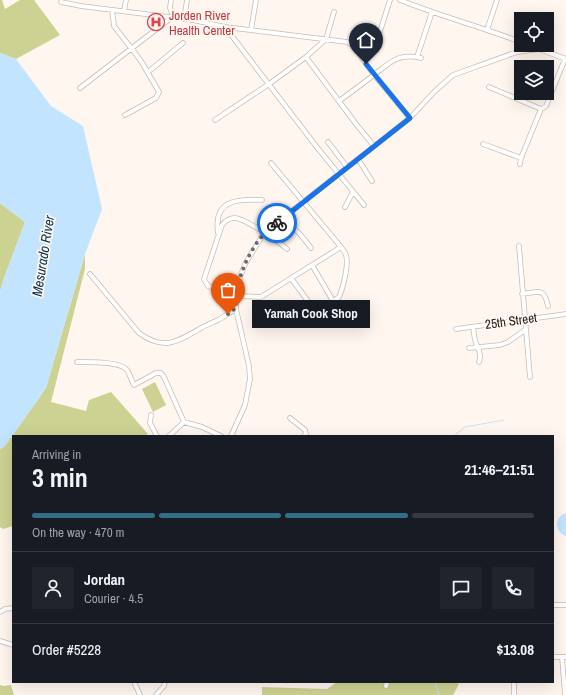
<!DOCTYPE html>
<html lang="en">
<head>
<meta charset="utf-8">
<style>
	:root { --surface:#171b24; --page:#20242c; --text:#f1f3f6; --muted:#9ea1a6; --line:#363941; --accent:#326e85 }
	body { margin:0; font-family:"Archivo Narrow",sans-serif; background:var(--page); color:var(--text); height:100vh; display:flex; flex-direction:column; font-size:15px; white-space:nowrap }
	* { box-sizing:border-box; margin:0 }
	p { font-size:13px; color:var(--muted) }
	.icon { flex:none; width:22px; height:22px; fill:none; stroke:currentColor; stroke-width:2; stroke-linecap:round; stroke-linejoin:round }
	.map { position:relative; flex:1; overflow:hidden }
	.sheet { position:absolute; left:12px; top:435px; width:542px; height:248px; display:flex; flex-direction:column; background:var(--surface); border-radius:0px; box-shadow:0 4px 16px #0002 }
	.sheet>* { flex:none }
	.tools { position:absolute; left:514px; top:12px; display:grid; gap:8px }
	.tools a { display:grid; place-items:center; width:40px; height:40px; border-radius:0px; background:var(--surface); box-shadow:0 4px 16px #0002; font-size:20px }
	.pin { position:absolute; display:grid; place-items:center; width:34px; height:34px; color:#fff; margin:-41px -17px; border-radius:50% 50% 50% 0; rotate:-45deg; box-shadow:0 0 4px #0007 }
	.pin .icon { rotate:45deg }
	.courier { position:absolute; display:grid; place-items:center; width:40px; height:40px; margin:-20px; border:3px solid #1a73e8; border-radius:50%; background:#fff; color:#222; box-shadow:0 1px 5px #0007 }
	.bubble { position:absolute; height:28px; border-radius:0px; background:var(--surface); box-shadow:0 4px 16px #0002; font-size:13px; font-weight:800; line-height:28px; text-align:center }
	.headline em { font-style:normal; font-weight:800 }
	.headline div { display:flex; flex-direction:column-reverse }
	.headline { display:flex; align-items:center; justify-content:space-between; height:68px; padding:0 20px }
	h1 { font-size:26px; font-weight:800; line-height:30px }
	.bar { display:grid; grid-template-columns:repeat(4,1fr); gap:6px 4px; align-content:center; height:48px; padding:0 20px }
	.bar i { height:5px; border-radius:3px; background:var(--line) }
	.bar .current { background:var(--accent) }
	.bar p { grid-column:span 4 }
	.line { display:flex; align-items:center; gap:10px; padding:0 20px; border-top:1px solid var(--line) }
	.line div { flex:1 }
	.round { display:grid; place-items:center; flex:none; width:42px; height:42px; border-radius:0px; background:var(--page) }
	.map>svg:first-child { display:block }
</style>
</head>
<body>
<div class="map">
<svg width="566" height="695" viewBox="0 0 566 695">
	<rect width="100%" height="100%" fill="#fff6ef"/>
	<path fill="#ccd292" d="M0 0H2L5 9 20 0H34L60 35 16 59 0 53Z
		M0 203 25 222 3 281 0 292Z
		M85 254V269L51 402 86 411 89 400 111 392 148 434 145 436H13V526L3 529 0 527V449L5 446 46 388Z
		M155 382 166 405 153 412 142 389Z
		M337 682H455L459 684 453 695H262V687L327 689Z
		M0 685 4 686 11 685 14 695H0Z"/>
	<path fill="#c2e4fe" d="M0 53 16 59 51 106 83 126 102 209 85 254 46 388 5 446 0 449V292L3 281 25 222 0 203Z
		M566 513V536C554 532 554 517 566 513Z"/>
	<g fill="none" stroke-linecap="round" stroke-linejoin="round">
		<path stroke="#c2e4fe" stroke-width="1" d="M454 436 465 427 504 420
			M435 682 439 695"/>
		<g stroke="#c4bcb5" stroke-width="5.5">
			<path id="minor" d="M171 0 170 8 174 18
				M400 0C440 16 481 27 521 42
				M61 2 81 6 193 20 225 27 347 42 353 45 374 75 410 118
				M112 10 114 26 141 61 159 92 156 98 125 115
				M124 11 126 0
				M334 12 326 39 306 57 356 124 374 146
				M184 19 187 0
				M225 27 316 146 364 205
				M251 30 256 0
				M487 30 497 0
				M528 45 566 59
				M359 53 372 44 378 38 390 0
				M417 57 432 12
				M148 72 183 43
				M489 87 541 109
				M80 88 171 18
				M339 101C350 93 361 85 371 77 389 64 397 52 421 58
				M215 120 269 84 306 57
				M328 142 347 167
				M483 144 521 158
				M358 159 372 181
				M271 163 341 247
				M520 164 521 158 541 109 546 106 565 59
				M345 207 353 192
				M278 222C296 226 301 235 311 248
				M218 233C213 199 238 199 262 200
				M519 246 530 377
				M287 249C278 241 246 219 235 218 229 218 225 221 222 225L204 279 208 286 236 296 261 297 341 247C343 250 345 252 346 255 349 265 343 288 339 297 332 302 322 311 313 308L291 278
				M312 265 333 301
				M90 274 139 333C164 351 177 342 201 328 206 325 212 323 218 320 224 317 230 312 236 309
				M522 294C539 292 544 287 548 306
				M473 327C474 332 474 338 476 343 478 350 482 354 479 362
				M456 329 566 314
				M469 348 500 345 508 342 525 330
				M77 362C88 362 120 361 127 370 130 374 131 380 134 385L156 373H161L164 377 184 422 202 427 221 436
				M151 415 150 423 157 436
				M290 418 305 430 306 434 304 436
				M169 436 184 422
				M231 436 245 405 250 379 249 366 236 309 238 283 245 264 264 233 410 118 434 92 453 75 517 52 539 49
				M553 605H566
				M0 612 5 609 13 608
				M0 641 13 645
				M553 657H566
				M562 657 565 695
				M134 682 140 695
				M386 686 387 682
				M156 695 164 686 165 682
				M514 695V682"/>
		</g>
		<use href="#minor" stroke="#fff" stroke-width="4"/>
	</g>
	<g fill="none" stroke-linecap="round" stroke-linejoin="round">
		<path stroke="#706b67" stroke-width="4" stroke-dasharray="0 7.2" d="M228 314 236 308C235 283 247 252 265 233 268 229 273 226 277 223"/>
		<path stroke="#1a73e8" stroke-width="5" d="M277 223 410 118 366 64"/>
	</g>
	<defs>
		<g id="hospital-ring" transform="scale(0.9)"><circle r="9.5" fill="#fff6ef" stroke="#e0444e" stroke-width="1.5"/><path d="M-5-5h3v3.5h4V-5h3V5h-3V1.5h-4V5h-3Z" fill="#e0444e"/></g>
	</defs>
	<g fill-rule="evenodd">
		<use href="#hospital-ring" x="156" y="22"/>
	</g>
	<g text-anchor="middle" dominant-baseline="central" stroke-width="3.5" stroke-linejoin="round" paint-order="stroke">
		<g font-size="13" fill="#be3a42" stroke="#fff6ef" text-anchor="start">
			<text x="169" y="15">Jorden River<tspan x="169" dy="15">Health Center</tspan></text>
		</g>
		<g font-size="13" fill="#23201e" stroke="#fff6ef">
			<text transform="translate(511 321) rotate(-8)">25th Street</text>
		</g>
		<g font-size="14" font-style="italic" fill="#063551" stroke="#fff6ef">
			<text transform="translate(43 256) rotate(-81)">Mesurado River</text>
		</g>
	</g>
</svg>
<div class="tools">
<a><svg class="icon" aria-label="locate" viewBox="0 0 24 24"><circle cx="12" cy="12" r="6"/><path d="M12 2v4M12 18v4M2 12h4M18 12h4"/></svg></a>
<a><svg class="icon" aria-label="layers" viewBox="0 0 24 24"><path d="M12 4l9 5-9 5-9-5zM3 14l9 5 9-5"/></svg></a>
</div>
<div class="pin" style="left:228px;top:314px;background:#ea580c"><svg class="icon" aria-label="bag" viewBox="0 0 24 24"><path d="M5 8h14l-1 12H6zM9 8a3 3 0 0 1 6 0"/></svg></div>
<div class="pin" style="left:366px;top:64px;background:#1f2937"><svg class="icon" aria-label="home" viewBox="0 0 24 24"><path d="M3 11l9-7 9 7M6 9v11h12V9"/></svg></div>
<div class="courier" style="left:277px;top:223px"><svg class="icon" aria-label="bike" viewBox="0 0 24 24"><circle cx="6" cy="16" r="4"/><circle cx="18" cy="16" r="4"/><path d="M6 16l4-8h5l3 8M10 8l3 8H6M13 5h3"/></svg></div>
<div class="bubble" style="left:252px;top:300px;width:118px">Yamah Cook Shop</div>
<section class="sheet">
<div class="headline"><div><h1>3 min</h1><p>Arriving in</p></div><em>21:46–21:51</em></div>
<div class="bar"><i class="current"></i><i class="current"></i><i class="current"></i><i></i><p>On the way · 470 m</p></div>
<div class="line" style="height:72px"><a class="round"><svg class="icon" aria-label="person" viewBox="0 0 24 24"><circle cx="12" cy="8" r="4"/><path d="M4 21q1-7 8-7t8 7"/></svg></a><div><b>Jordan</b><p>Courier · 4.5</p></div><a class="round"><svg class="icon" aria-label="chat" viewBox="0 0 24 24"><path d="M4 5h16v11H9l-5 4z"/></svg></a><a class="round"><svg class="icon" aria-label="phone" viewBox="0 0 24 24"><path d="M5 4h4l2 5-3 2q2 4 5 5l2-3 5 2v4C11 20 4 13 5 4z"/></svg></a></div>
<div class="line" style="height:52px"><div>Order #5228</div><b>$13.08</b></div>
</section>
</div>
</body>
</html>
